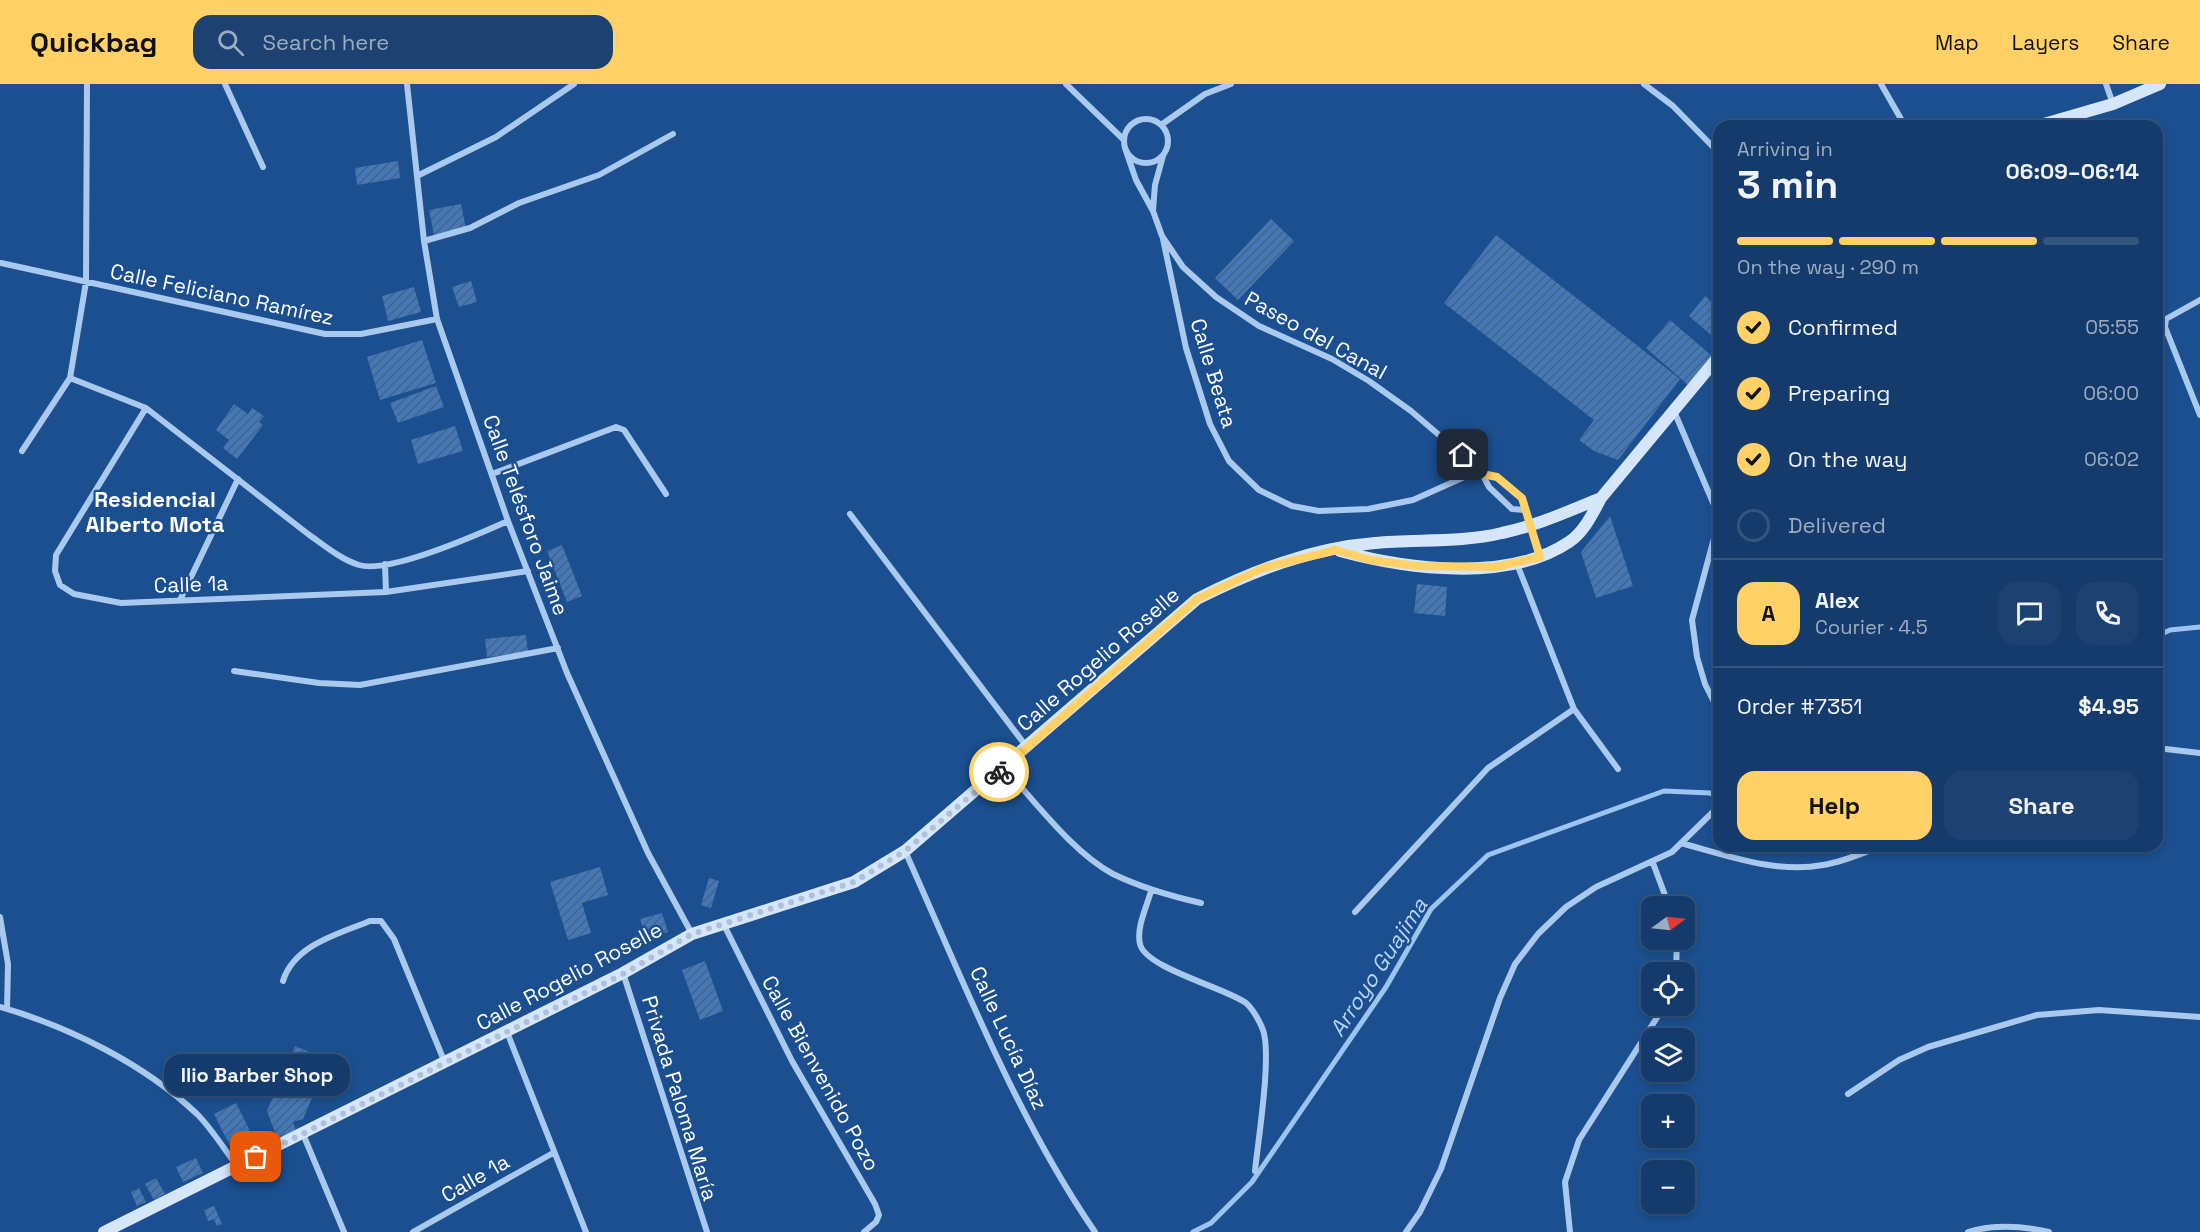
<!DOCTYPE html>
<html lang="en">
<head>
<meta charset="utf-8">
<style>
	:root { --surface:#143b6b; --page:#1d4271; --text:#f1f3f6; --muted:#9dadc1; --line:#33557e; --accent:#ffd166 }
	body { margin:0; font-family:"Space Grotesk",sans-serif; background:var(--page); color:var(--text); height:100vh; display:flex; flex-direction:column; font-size:22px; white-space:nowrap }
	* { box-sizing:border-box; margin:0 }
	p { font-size:20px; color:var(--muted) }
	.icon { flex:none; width:33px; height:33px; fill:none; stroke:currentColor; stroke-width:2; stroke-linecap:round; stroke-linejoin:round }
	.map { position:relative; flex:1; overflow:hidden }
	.sheet { position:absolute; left:1713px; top:36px; width:450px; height:732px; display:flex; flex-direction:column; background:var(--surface); border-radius:18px; box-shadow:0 3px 9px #0003,0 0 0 2px var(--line) }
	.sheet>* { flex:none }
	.needle { width:39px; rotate:75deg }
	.tools { position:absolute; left:1641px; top:812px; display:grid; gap:12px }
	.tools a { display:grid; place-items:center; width:54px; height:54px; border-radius:12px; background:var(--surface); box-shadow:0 3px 9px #0003,0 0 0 2px var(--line); font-size:30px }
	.pin { position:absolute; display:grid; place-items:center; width:51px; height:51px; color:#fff; margin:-26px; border-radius:12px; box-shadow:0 3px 9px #0006 }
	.courier { position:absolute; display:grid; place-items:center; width:60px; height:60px; margin:-30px; border:4px solid #ffd166; border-radius:50%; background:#fff; color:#222; box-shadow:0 2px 8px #0007 }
	.bubble { position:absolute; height:42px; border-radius:18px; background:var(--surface); box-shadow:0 3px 9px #0003,0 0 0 2px var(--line); font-size:20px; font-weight:600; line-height:42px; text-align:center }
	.head em { font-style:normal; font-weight:600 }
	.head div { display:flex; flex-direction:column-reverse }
	.head { display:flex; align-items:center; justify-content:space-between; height:102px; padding:0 24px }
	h1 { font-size:39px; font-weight:600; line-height:45px }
	.bar { display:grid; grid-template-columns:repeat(4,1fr); gap:9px 6px; align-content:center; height:72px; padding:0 24px }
	.bar i { height:8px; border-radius:4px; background:var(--line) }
	.bar .selected { background:var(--accent) }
	.bar p { grid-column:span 4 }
	.line { display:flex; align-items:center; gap:15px; padding:0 24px; border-top:2px solid var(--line) }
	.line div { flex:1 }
	.round { display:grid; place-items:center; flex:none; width:63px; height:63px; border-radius:18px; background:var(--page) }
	ol { padding:0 24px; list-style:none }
	li { display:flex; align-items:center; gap:18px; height:66px }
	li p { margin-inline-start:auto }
	li .icon { padding:6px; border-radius:50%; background:var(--accent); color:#111; stroke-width:4 }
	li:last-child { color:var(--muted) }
	li i { width:33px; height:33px; border:3px solid var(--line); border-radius:50% }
	.action { display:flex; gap:12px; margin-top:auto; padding:12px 24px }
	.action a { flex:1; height:69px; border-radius:18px; background:var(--accent); color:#111; font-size:24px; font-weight:600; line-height:69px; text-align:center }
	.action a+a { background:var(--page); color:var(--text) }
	header { display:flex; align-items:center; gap:36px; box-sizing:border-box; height:84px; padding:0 30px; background:var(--accent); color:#111 }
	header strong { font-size:28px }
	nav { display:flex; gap:33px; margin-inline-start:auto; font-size:21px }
	.search { width:420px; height:54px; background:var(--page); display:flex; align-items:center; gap:15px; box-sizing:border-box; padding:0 21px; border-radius:18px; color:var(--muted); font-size:22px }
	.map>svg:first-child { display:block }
</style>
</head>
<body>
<header>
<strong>Quickbag</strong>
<div class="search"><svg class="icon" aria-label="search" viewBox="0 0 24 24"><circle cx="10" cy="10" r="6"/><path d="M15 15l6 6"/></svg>Search here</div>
<nav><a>Map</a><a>Layers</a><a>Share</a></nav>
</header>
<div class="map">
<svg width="2200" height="1148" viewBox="0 0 2200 1148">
	<defs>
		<pattern id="building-hatch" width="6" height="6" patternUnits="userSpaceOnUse" patternTransform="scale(1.5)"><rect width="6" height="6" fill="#4478b7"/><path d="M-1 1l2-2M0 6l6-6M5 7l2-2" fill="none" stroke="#486282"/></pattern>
	</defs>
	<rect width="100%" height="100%" fill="#1b4f8f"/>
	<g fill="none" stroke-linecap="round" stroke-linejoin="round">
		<path stroke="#9cc4f0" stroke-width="5" d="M2157 552 2170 546 2200 543
			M1193 1148 1211 1139 1252 1098 1386 903 1431 825 1488 771 1664 707 1710 709 1719 715"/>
	</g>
	<path fill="url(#building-hatch)" d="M398 77 400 94 357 101 355 84Z
		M461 120 466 145 434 151 429 126Z
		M1271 135 1294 157 1238 216 1215 194Z
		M1496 151 1680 295 1618 376 1594 367 1579 356 1594 336 1444 219Z
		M471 197 477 218 459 223 452 203Z
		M414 203 421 228 388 237 382 212Z
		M1705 212 1719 224V241L1711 251 1689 232Z
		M1670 236 1712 272 1688 301 1646 264Z
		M422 256 436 299 380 316 367 273Z
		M436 302 444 323 398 339 390 319Z
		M234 320 248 330 252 324 264 332 259 338 263 341 237 375 223 364 229 356 216 346Z
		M455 342 463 367 418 380 411 356Z
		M1610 432 1633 502 1596 514 1581 468Z
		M562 461 582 512 567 518 547 467Z
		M1417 500 1447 503 1445 532 1414 529Z
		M526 551 528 569 487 573 485 555Z
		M600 783 608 811 582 819 591 849 568 856 550 798Z
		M709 794 719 797 711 824 701 821Z
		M662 829 668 848 646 854 640 835Z
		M705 877 723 927 700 936 682 886Z
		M295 962 328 976 303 1035 293 1038 296 1047 277 1054 267 1027Z
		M236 1019 252 1051 230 1062 214 1030Z
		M196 1074 203 1089 183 1098 176 1083Z
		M156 1094 165 1110 154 1116 145 1100Z
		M139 1104 146 1118 137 1122 131 1108Z
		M214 1122 222 1140 217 1142 214 1135 208 1137 204 1126Z"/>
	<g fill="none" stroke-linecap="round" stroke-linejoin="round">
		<path stroke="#a9c9ee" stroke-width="6" d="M225 0 263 83
			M407 0 424 157 437 235 508 437 567 589 648 769 692 850
			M1066 0 1124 56
			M1644 0 1673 22 1719 69
			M1881 0 1905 42
			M2106 0 2113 20
			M1124 57a22 22 0 1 1 44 0a22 22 0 1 1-44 0Z
			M1161 41 1205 10 1231 0
			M1125 64 1136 96 1153 127 1162 152 1183 183 1216 213 1259 242 1332 275 1369 297 1411 327 1480 386 1489 403 1512 425 1525 426
			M417 92 496 53 574 0
			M1153 126 1155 101 1163 72
			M1163 155 1186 264 1210 340 1229 377 1259 406 1292 422 1319 427 1368 425 1413 416 1480 386
			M424 157 470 144 519 119 599 91 673 50
			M1 179 325 250H361L437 235
			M2200 216 2166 235 2165 243 2200 331
			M70 294 146 324 308 450C324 461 340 475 359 481 389 490 479 450 508 437
			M146 324 56 471 55 487 60 501 74 510 121 519 386 508 528 487
			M1674 327 1714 421 1717 443 1692 536 1697 573 1705 600 1719 628
			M22 367 70 294 86 198 87 0
			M492 390 616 343 624 346 666 410
			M1483 390 1497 393 1522 414 1540 473
			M850 430 1026 662
			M385 480 386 508
			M180 516 238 395
			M234 587 319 599 360 601 558 564
			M1574 625 1618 685
			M2157 664 2200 669
			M1004 684C1035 717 1072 768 1113 790 1142 804 1170 812 1201 819
			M1681 759C1726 771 1776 790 1823 781 1843 778 1863 769 1881 762
			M905 767C963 896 1015 1031 1095 1148
			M1653 779 1669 822
			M1151 807C1147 822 1136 844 1140 860 1145 884 1226 904 1246 919 1253 925 1260 938 1263 946 1272 971 1258 1057 1255 1087
			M1355 828 1488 684 1574 625 1517 480
			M0 833 8 880 7 925
			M724 841 792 977 875 1120 879 1131 876 1138 864 1148
			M1676 888 1677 855
			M623 889 707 1148
			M283 897C294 861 338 850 370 837H381L394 855 445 979
			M0 923C70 943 144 980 197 1030 212 1045 224 1065 237 1082
			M507 948 586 1148
			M1848 1010 1899 976 1928 963 2037 931 2099 926 2200 933
			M303 1050 344 1148
			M413 1148 553 1069
			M1406 1148 1420 1128 1441 1085 1500 914 1515 880 1538 850 1566 823 1596 803 1672 768 1719 722
			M1570 1148 1565 1098 1579 1056 1665 921
			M1968 1148C1994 1140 2023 1142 2049 1148"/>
		<path stroke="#d6e6fa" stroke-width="12" d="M2037 42 2113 20 2160 0
			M1340 467C1406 485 1508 499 1569 458 1584 448 1593 429 1601 414L1719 272
			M104 1148 623 889 692 850 854 798 905 767 1197 515C1253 487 1311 464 1375 459 1416 455 1461 459 1502 449 1536 442 1569 427 1601 414"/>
	</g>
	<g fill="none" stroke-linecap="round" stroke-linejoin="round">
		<path stroke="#afc1d8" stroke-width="6" stroke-dasharray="0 10.8" d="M256 1073 623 890 692 850 854 798 905 767 999 688"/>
		<path stroke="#ffd166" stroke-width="8" d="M999 688 1197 515 1263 484 1336 466 1370 476 1417 482 1495 483 1540 473 1522 414 1497 393 1482 390 1463 371"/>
	</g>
	<g text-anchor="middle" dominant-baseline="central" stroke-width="4.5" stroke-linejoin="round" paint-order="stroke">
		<g font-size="21" fill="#fff" stroke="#1b4f8f">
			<text transform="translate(222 210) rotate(12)">Calle Feliciano Ramírez</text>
			<text transform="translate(1316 251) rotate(29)">Paseo del Canal</text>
			<text transform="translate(1214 289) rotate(73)">Calle Beata</text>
			<text transform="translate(526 431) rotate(70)">Calle Telésforo Jaime</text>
			<text transform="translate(191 500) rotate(-2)">Calle 1a</text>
			<text transform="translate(1098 575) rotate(-41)">Calle Rogelio Roselle</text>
			<text transform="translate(569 892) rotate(-28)">Calle Rogelio Roselle</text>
			<text transform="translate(1009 954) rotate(65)">Calle Lucía Díaz</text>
			<text transform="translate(821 989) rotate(61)">Calle Bienvenido Pozo</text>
			<text transform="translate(680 1014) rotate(73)">Privada Paloma María</text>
			<text transform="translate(475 1094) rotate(-30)">Calle 1a</text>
		</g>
		<g font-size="22" font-weight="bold" fill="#fff" stroke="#1b4f8f">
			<text x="155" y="415">Residencial<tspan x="155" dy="25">Alberto Mota</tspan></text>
		</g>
		<g font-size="22" font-style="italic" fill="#b5d3f5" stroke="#1b4f8f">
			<text transform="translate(1378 883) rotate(-57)">Arroyo Guajima</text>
		</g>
	</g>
</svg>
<div class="tools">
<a><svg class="needle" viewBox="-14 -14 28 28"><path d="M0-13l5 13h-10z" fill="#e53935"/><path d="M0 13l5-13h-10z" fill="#9dadc1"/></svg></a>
<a><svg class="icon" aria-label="locate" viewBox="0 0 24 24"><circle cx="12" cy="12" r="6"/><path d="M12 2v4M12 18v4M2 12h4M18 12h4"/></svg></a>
<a><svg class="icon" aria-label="layers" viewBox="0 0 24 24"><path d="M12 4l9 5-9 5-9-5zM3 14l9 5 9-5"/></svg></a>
<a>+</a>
<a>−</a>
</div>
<div class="pin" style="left:256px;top:1073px;background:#ea580c"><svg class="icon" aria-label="bag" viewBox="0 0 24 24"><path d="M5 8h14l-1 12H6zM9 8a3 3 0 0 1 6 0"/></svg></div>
<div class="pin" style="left:1463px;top:371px;background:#1f2937"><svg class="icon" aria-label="home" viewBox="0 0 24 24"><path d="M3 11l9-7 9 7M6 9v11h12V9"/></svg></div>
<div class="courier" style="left:999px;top:688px"><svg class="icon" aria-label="bike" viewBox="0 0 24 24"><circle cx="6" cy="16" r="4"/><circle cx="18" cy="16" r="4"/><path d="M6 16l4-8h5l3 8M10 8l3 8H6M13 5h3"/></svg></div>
<div class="bubble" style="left:164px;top:970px;width:186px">Ilio Barber Shop</div>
<section class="sheet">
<div class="head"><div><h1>3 min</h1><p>Arriving in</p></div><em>06:09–06:14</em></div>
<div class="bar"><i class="selected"></i><i class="selected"></i><i class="selected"></i><i></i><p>On the way · 290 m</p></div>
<ol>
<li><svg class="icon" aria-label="check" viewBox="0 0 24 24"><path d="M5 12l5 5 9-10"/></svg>Confirmed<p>05:55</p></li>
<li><svg class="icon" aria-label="check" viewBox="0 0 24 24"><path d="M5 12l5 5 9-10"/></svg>Preparing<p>06:00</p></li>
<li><svg class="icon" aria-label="check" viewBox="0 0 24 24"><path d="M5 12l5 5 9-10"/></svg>On the way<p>06:02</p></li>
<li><i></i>Delivered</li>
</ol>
<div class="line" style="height:108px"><b class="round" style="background:var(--accent);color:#111">A</b><div><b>Alex</b><p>Courier · 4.5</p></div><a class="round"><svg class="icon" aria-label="chat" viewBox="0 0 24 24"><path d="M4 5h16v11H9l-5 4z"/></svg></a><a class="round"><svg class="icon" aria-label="phone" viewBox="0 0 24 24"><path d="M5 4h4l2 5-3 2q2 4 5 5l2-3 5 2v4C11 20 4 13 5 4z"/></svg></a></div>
<div class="line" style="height:78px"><div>Order #7351</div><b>$4.95</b></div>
<div class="action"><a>Help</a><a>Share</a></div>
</section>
</div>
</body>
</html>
